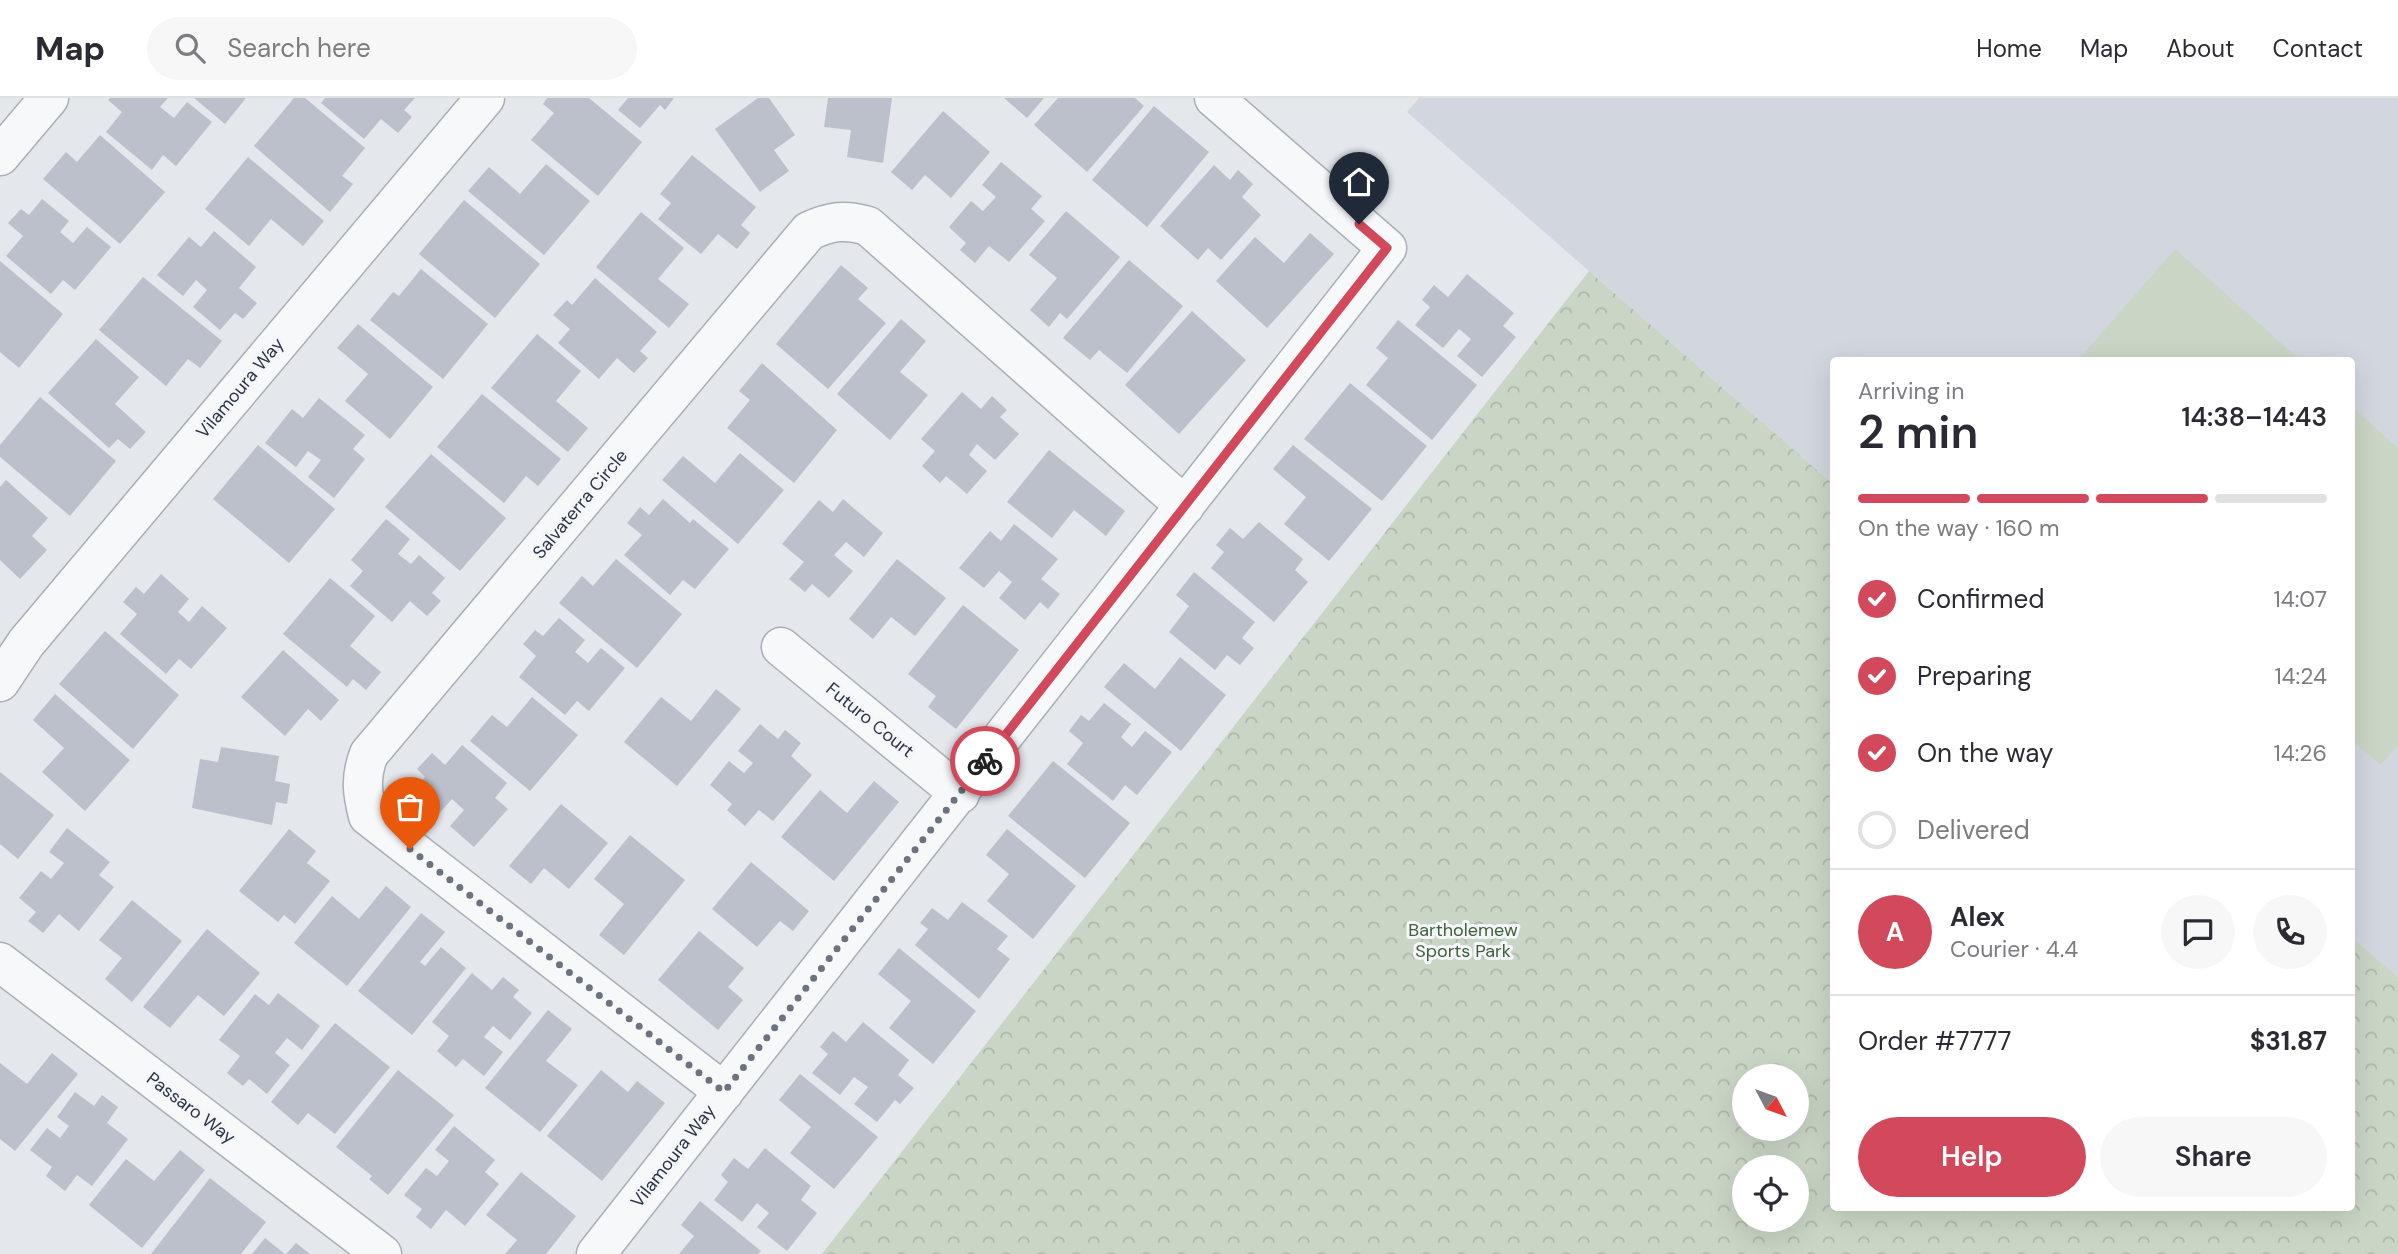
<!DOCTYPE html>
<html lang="en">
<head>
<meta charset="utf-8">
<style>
	:root { --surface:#fff; --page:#f7f7f7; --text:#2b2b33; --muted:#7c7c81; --line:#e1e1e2; --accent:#d1495b }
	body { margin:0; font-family:"DM Sans",sans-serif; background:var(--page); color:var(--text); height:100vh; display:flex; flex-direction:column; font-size:26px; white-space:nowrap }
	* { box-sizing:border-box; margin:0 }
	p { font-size:23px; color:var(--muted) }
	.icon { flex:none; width:38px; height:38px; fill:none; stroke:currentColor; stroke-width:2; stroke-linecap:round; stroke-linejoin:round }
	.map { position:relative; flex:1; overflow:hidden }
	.details { position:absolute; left:1830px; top:259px; width:525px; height:854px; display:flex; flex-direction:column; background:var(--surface); border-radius:7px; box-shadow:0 7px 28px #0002 }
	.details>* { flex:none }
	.needle { width:46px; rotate:131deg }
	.buttons { position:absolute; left:1732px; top:966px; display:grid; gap:14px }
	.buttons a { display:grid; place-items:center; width:77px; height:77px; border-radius:50%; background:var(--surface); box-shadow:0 7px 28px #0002; font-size:35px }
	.pin { position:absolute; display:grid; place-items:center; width:60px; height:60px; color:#fff; margin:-72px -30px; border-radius:50% 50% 50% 0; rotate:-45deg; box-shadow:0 0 7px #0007 }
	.pin .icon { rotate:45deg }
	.courier { position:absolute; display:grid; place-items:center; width:70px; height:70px; margin:-35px; border:5px solid #d1495b; border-radius:50%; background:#fff; color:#222; box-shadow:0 2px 9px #0007 }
	.summary em { font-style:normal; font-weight:600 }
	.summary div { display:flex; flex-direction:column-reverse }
	.summary { display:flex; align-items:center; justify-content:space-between; height:119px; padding:0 28px }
	h1 { font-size:46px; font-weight:600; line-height:52px }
	.bar { display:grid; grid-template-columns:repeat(4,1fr); gap:10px 7px; align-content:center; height:84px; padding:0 28px }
	.bar i { height:9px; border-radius:5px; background:var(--line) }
	.bar .on { background:var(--accent) }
	.bar p { grid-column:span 4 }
	.line { display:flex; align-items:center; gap:18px; padding:0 28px; border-top:2px solid var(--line) }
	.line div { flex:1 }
	.round { display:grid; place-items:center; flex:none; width:74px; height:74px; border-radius:37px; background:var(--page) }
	ol { padding:0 28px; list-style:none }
	li { display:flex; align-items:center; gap:21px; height:77px }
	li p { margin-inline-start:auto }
	li .icon { padding:7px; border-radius:50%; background:var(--accent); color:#fff; stroke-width:4 }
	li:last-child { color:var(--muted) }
	li i { width:38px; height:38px; border:4px solid var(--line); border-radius:50% }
	.cta { display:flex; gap:14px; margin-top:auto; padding:14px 28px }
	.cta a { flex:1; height:80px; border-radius:42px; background:var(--accent); color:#fff; font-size:28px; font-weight:600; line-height:80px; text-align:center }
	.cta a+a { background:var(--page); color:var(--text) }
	header { display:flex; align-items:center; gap:42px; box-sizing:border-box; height:98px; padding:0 35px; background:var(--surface); border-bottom:2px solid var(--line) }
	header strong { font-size:33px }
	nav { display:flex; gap:38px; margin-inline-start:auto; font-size:24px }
	.search { width:490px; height:63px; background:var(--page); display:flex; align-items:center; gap:18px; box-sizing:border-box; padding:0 24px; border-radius:38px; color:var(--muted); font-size:26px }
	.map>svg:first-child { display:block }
</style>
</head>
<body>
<header>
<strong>Map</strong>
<div class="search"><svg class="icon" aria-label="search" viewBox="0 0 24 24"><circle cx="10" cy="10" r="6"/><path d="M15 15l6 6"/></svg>Search here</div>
<nav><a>Home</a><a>Map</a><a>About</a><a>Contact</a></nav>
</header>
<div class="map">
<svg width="2398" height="1156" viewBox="0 0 2398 1156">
	<defs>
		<pattern id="park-crowns" width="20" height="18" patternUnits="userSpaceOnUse" patternTransform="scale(1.75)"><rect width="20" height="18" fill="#c9d6c5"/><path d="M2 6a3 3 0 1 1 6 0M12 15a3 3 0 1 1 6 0" fill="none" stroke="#adb8ab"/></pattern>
	</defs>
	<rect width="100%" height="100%" fill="#e4e7ec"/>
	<path fill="#d2d6de" d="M1419 0H2398V879L2352 839V262H1834V387L1407 14Z"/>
	<path fill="#c9d6c5" d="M2175 151 2300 262H2078Z
		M2352 309 2398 350V647L2381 667 2352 643Z"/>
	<path fill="url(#park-crowns)" fill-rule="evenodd" d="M1589 173 1834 387V1110H2352V839L2398 879V1156H822ZM1745 978H1797V1031H1745ZM1745 1069H1797V1122H1745Z"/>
	<path fill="#bbc0ca" d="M110 0H168L160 9 174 20 187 4 212 24 176 68 163 57 152 72 106 34 122 14 108 2Z
		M194 0H246L225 26Z
		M294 0H305L365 50 342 78 353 86 330 114 254 48Z
		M325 0H415L404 12 412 19 398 35 381 21 364 41 321 5Z
		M547 0H589L642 44 598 98 531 42 554 15 543 6Z
		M628 0H674L665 12 660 7 640 30 618 12Z
		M758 0H769L795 37 774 52 789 73 760 94 715 31Z
		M828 0H892L883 65 847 59 851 32 824 29Z
		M1004 0H1044L1027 20Z
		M1058 0H1135L1144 8 1087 74 1034 27Z
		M1154 8 1209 54 1147 129 1092 82Z
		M943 13 990 54 951 100 925 77 912 92 891 74Z
		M100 37 165 94 120 146 43 81 66 54 77 64Z
		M692 57 756 109 741 127 750 135 737 151 718 136 701 156 658 121 671 105 660 96Z
		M248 59 324 123 303 148 271 121 249 148 205 111Z
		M1001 64 1042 98 1031 111 1045 123 1009 164 989 148 975 165 960 152 966 145 949 129 971 103 983 113 996 99 982 87Z
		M546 66 590 103 544 157 468 93 489 69 520 96Z
		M1214 67 1230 82 1238 72 1253 86 1242 99 1261 117 1221 162 1208 150 1198 162 1160 128Z
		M42 101 69 123 60 134 73 145 87 129 111 149 75 192 63 182 51 196 6 158 23 138 8 125 21 111 29 117Z
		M464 102 540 166 495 220 419 156Z
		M1066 113 1120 159 1067 221 1060 215 1049 229 1030 212 1057 180 1029 157Z
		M641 114 684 150 658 181 689 206 669 230 596 169Z
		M214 133 256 169 239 190 257 205 243 221 235 215 220 232 193 209 207 192 196 182 183 198 157 177 189 139 201 149Z
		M1310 135 1334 156 1267 230 1216 183 1255 139 1284 165Z
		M1129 162 1183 208 1127 275 1099 252 1090 262 1063 240Z
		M0 163 63 216 19 270 0 254Z
		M841 167 868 190 858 201 886 225 828 291 776 246Z
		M421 171 488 226 443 281 370 222 393 194 399 198Z
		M1467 176 1514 215 1503 228 1516 239 1482 279 1457 258 1471 241 1459 231 1443 250 1415 227 1430 209 1422 202 1434 187 1448 199Z
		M143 179 222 243 200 270 188 261 166 288 99 232Z
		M595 180 657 234 640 253 648 260 634 275 617 260 599 281 558 245 570 231 553 217 567 202 572 207Z
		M1192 213 1246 262 1179 336 1125 287Z
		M901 221 926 243 900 274 928 297 890 342 837 296Z
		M1398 222 1477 287 1432 342 1366 287 1388 260 1376 250Z
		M358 226 433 289 390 341 345 303 368 276 337 250Z
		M537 236 581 273 556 303 588 330 568 354 491 290Z
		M96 241 139 279 115 306 146 334 130 351 118 341 109 350 48 295Z
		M762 265 837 332 794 385 727 330 750 302 739 293Z
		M1350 285 1427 348 1382 403 1304 341Z
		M962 294 981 311 992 298 1007 312 1000 319 1019 336 995 362 977 346 969 357 987 373 967 396 946 378 940 385 922 368 935 353 921 341Z
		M482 296 561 361 538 388 526 378 504 405 437 349Z
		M40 299 116 363 70 418 0 359V347Z
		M319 300 365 337 353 351 365 361 334 400 308 379 321 362 308 353 296 369 265 345 292 311 303 320Z
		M258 347 335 411 289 465 213 401Z
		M1293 347 1372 411 1329 463 1284 426 1306 399 1273 371Z
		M1049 352 1125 413 1106 438 1074 412 1052 440 1007 404Z
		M740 355 784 392 738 446 662 382 683 358 715 385Z
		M431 356 506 420 460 473 385 409Z
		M6 382 48 420 32 438 47 452 20 481 0 462V389Z
		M663 401 690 425 693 421 729 451 695 491 683 482 670 497 624 457 642 437 627 425 640 409 649 417Z
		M843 401 883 435 864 459 846 444 834 457 853 473 829 500 812 486 805 494 789 481 804 464 782 446 819 402 833 414Z
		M386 421 410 441 398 456 411 466 419 457 445 480 432 495 441 503 427 518 410 503 392 524 350 488 363 473 351 462Z
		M1259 424 1303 461 1295 472 1308 484 1274 524 1211 470 1224 454 1216 447 1230 430 1243 441Z
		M1014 426 1058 461 1041 481 1060 496 1048 511 1040 504 1025 522 999 500 1012 484 999 473 984 490 959 470 990 433 1001 443Z
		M616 461 682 516 637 570 559 505 582 478 593 488Z
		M897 461 946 500 915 538 891 519 873 541 849 521Z
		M1194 474 1255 524 1242 540 1254 550 1240 567 1227 557 1215 572 1169 534 1189 508 1176 497Z
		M161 476 189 501 178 514 189 524 202 508 227 530 191 571 179 561 166 576 120 536 137 516 123 504 136 489 144 496Z
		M330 480 375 518 350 548 381 574 366 592 353 581 347 589 283 536Z
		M963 507 1019 552 956 631 928 609 936 598 908 576Z
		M559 520 585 542 575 554 588 565 601 550 625 570 589 613 577 603 565 617 519 579 536 558 523 546 535 532 543 538Z
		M105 533 179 597 133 651 59 586Z
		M283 552 339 602 321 623 308 611 285 638 241 599Z
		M1180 559 1226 597 1181 653 1104 589 1124 565 1155 591Z
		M716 591 741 611 677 688 624 644 661 599 691 623Z
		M55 596 130 662 85 713 42 674 64 650 33 622Z
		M532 599 578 637 530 693 470 643 492 617 507 629Z
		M1104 605 1131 626 1121 639 1132 649 1145 633 1172 654 1137 697 1125 687 1113 703 1067 666 1083 645 1069 633 1081 617 1089 623Z
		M760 626 778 641 785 632 801 645 791 658 812 677 773 723 759 712 745 728 727 712 732 706 710 687 729 663 744 675 753 665 738 653Z
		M462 647 507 685 495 700 508 711 474 749 450 728 464 712 452 701 436 719 410 696 425 679 417 671 432 655 445 667Z
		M221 649 279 658 275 683 290 686 287 706 276 704 272 727 192 710 200 661 218 664Z
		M1053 663 1130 725 1085 780 1008 718Z
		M0 674 54 717 18 761 0 746Z
		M874 683 899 704 834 783 781 739 820 692 847 715Z
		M561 706 608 745 569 791 544 770 531 786 509 768Z
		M67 730 110 764 99 777 114 789 79 833 59 816 43 835 28 823 36 814 19 800 41 773 51 781 64 765 49 754Z
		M289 731 316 753 307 765 330 783 295 826 284 817 278 824 239 793Z
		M1007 731 1076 788 1033 841 987 803 1009 776 986 757Z
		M630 737 685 782 624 857 599 837 624 806 594 781Z
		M751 764 809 813 793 833 780 823 757 849 712 811Z
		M386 788 411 809 347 888 294 845 332 798 359 821Z
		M132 802 182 843 132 904 105 881 122 860 99 842Z
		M962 804 1008 838 997 851 1010 861 979 901 915 847 928 831 920 825 932 810 948 822Z
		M421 815 445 834 420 864 425 868 441 849 466 870 412 937 358 893Z
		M207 831 260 875 224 918 198 897 170 930 143 909Z
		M699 833 744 870 728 889 743 902 718 932 658 882Z
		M899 850 976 913 933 966 889 930 911 903 878 876Z
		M472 875 492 892 503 879 519 892 513 899 532 915 510 942 493 928 484 939 503 954 484 978 463 961 456 969 437 953 449 938 432 924Z
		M278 895 320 928 302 952 287 940 275 955 290 967 267 996 249 981 243 988 227 975 240 958 219 942 255 896 269 907Z
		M548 912 572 931 546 963 578 987 540 1034 485 990Z
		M863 924 909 962 898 977 914 990 900 1006 895 1002 877 1024 854 1006 868 989 854 979 840 997 812 975 828 956 820 949 833 933 846 944Z
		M335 925 390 969 335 1036 308 1015 298 1027 271 1004Z
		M52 955 78 976 15 1053 0 1041V965L27 986Z
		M398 972 454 1017 388 1097 369 1081 372 1078 336 1049Z
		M601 972 628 994 637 983 665 1005 602 1083 547 1038Z
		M800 976 878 1039 834 1091 790 1055 811 1029 779 1002Z
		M75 994 94 1008 102 997 118 1009 107 1025 128 1041 92 1088 77 1077 65 1093 46 1078 52 1069 30 1052 47 1030 60 1040 69 1028 57 1019Z
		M454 1028 495 1062 485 1074 499 1086 465 1128 446 1112 431 1131 416 1119 422 1111 404 1097 426 1070 437 1078 449 1063 435 1052Z
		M765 1050 811 1088 801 1102 817 1115 787 1153 757 1129 769 1115 757 1105 742 1124 714 1102 728 1084 721 1077 734 1060 748 1071Z
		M180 1052 205 1072 142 1150 89 1107 126 1061 154 1083Z
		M521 1074 576 1118 546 1156H505L517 1142 486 1117Z
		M210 1080 266 1124 241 1156H151Z
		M700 1103 761 1153 758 1156H679L694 1138 681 1127Z
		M265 1140 285 1156H252Z
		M296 1145 310 1156H286Z"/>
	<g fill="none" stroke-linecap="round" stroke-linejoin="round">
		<g stroke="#a9aeb7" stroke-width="41">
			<path id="minor" d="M0 58 49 0
				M781 549 960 696
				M0 584 26 545 485 0
				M0 864 382 1156
				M724 994 368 718C362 695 360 679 369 656L809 133C831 123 845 121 868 128L1185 408
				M596 1156 1387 150 1214 0"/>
		</g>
		<use href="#minor" stroke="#f7f8fa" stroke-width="38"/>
	</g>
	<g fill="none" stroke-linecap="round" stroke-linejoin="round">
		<path stroke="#6c737f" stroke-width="7" stroke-dasharray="0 12.6" d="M410 751 724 994 985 663"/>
		<path stroke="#d1495b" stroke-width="9" d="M985 663 1387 150 1359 126"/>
	</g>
	<g text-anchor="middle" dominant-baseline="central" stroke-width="6" stroke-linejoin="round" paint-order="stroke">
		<g font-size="18" fill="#2b3445" stroke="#f4f6f9">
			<text transform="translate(240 290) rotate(-50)">Vilamoura Way</text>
			<text transform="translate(580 406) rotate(-50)">Salvaterra Circle</text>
			<text transform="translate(870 622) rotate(39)">Futuro Court</text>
			<text transform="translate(191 1010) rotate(37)">Passaro Way</text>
			<text transform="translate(673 1058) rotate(-52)">Vilamoura Way</text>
		</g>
		<g font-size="18" fill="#3f6138" stroke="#f4f6f9">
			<text x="1463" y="832">Bartholemew<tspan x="1463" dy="21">Sports Park</tspan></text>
		</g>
	</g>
</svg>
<div class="buttons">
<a><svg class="needle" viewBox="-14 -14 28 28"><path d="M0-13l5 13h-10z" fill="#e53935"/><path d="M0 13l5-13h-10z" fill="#7c7c81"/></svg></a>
<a><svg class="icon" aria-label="locate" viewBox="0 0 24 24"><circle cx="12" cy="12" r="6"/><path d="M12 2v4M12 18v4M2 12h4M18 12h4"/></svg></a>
</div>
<div class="pin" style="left:410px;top:751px;background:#ea580c"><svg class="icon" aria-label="bag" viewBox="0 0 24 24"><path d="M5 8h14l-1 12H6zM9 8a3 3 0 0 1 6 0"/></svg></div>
<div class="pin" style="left:1359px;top:126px;background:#1f2937"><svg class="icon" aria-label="home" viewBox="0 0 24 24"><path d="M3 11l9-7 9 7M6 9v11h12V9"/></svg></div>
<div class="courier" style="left:985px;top:663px"><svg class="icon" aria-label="bike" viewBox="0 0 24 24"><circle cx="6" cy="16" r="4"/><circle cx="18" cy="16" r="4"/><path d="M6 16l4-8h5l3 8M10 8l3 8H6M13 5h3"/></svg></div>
<section class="details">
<div class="summary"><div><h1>2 min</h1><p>Arriving in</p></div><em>14:38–14:43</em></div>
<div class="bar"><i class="on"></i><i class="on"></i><i class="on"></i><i></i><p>On the way · 160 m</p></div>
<ol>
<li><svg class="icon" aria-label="check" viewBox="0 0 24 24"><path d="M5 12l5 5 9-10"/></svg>Confirmed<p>14:07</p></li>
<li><svg class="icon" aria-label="check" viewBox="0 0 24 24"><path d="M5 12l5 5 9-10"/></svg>Preparing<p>14:24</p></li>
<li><svg class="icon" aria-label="check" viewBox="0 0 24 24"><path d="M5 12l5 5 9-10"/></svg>On the way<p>14:26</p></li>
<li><i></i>Delivered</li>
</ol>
<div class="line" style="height:126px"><b class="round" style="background:var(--accent);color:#fff">A</b><div><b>Alex</b><p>Courier · 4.4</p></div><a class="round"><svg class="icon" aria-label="chat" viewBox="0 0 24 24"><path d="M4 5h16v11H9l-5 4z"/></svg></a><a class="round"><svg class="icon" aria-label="phone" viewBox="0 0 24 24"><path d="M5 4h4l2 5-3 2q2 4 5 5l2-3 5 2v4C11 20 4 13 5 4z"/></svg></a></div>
<div class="line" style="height:91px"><div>Order #7777</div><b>$31.87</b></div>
<div class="cta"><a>Help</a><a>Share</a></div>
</section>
</div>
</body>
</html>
